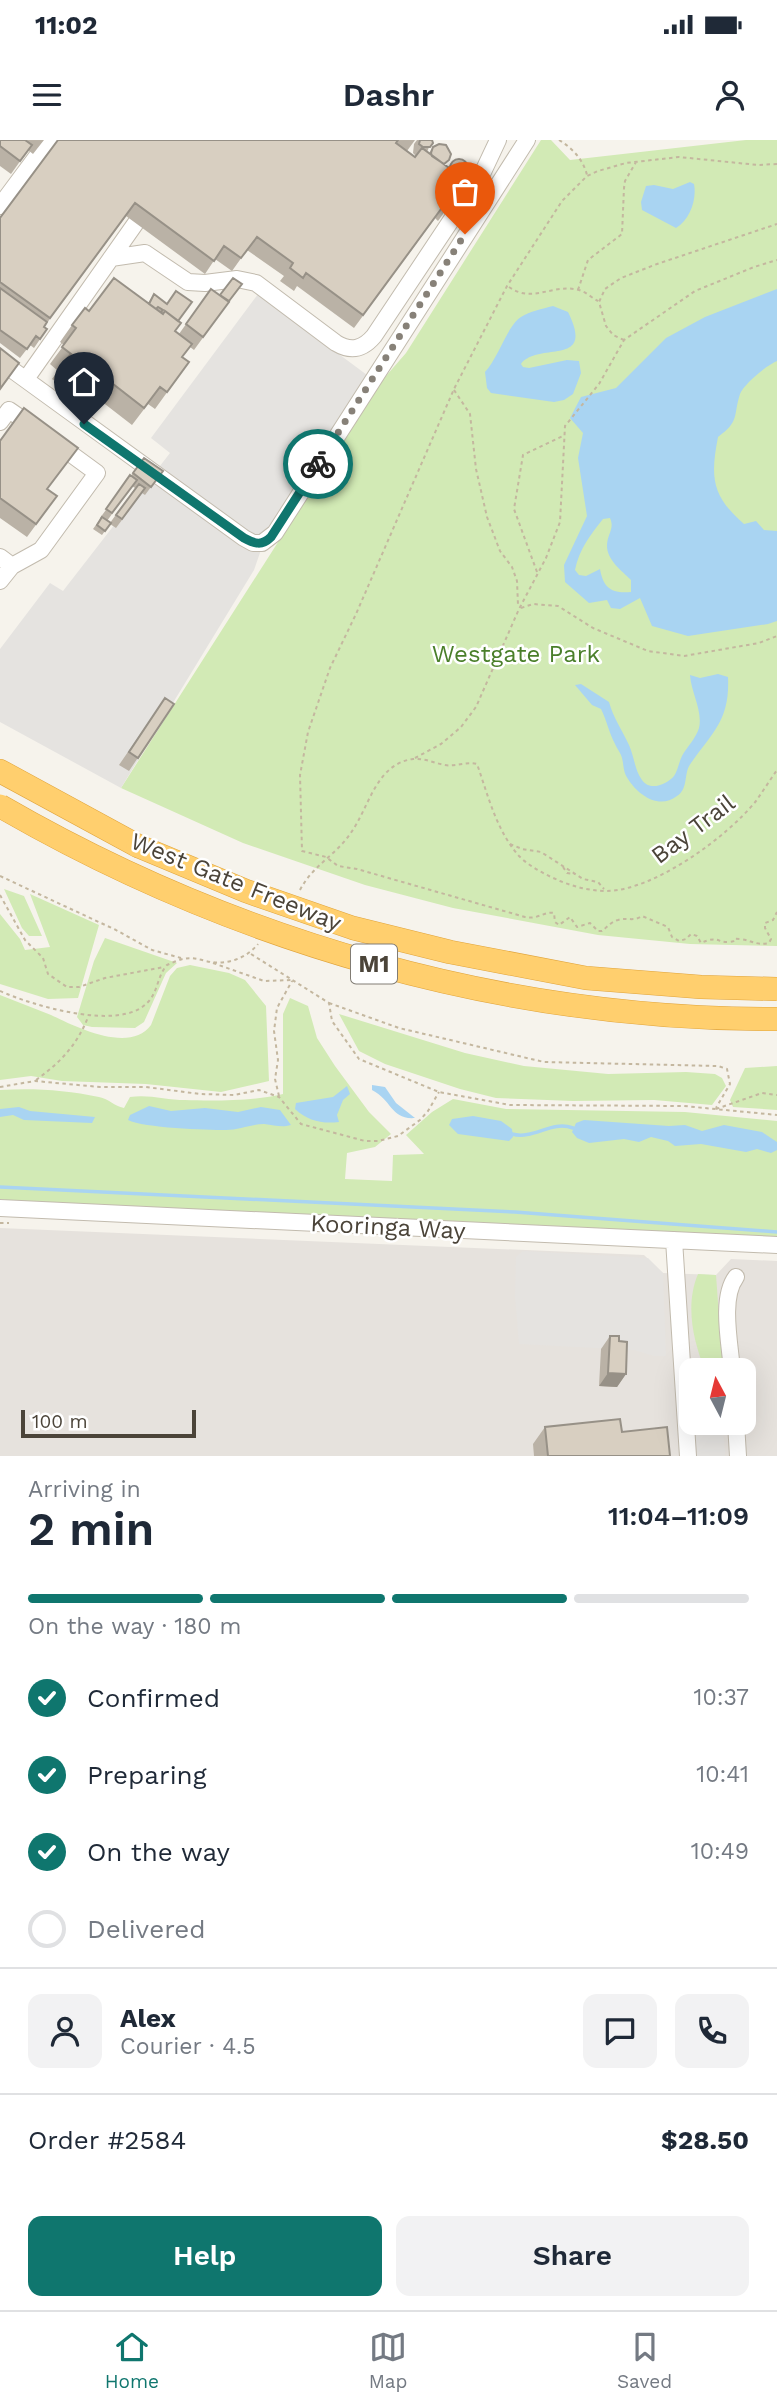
<!DOCTYPE html>
<html lang="en">
<head>
<meta charset="utf-8">
<style>
	:root { --surface:#fff; --page:#f2f2f3; --text:#1f2937; --muted:#747a83; --line:#e0e1e3; --accent:#0f766e }
	body { margin:0; font-family:"Work Sans",sans-serif; background:var(--page); color:var(--text); height:100vh; display:flex; flex-direction:column; font-size:26px; white-space:nowrap }
	* { box-sizing:border-box; margin:0 }
	p { font-size:23px; color:var(--muted) }
	.icon { flex:none; width:38px; height:38px; fill:none; stroke:currentColor; stroke-width:2; stroke-linecap:round; stroke-linejoin:round }
	.map { position:relative; height:1316px; overflow:hidden }
	.details { display:flex; flex-direction:column; background:var(--surface); flex:1 }
	.details>* { flex:none }
	.needle { width:46px; rotate:353deg }
	.tools { position:absolute; left:679px; top:1218px; display:grid; gap:14px }
	.tools a { display:grid; place-items:center; width:77px; height:77px; border-radius:14px; background:var(--surface); box-shadow:0 7px 28px #0002; font-size:35px }
	.scale { position:absolute; left:21px; bottom:18px; width:175px; box-sizing:border-box; padding-left:7px; border:4px solid #4b4439; border-top:0; font-size:19px; line-height:24px; white-space:nowrap; color:#4b4439; -webkit-text-stroke:5px #fff; paint-order:stroke }
	.pin { position:absolute; display:grid; place-items:center; width:60px; height:60px; color:#fff; margin:-72px -30px; border-radius:50% 50% 50% 0; rotate:-45deg; box-shadow:0 0 7px #0007 }
	.pin .icon { rotate:45deg }
	.courier { position:absolute; display:grid; place-items:center; width:70px; height:70px; margin:-35px; border:5px solid #0f766e; border-radius:50%; background:#fff; color:#222; box-shadow:0 2px 9px #0007 }
	.headline em { font-style:normal; font-weight:600 }
	.headline div { display:flex; flex-direction:column-reverse }
	.headline { display:flex; align-items:center; justify-content:space-between; height:119px; padding:0 28px }
	h1 { font-size:46px; font-weight:600; line-height:52px }
	.bar { display:grid; grid-template-columns:repeat(4,1fr); gap:10px 7px; align-content:center; height:84px; padding:0 28px }
	.bar i { height:9px; border-radius:5px; background:var(--line) }
	.bar .active { background:var(--accent) }
	.bar p { grid-column:span 4 }
	.line { display:flex; align-items:center; gap:18px; padding:0 28px; border-top:2px solid var(--line) }
	.line div { flex:1 }
	.round { display:grid; place-items:center; flex:none; width:74px; height:74px; border-radius:14px; background:var(--page) }
	ol { padding:0 28px; list-style:none }
	li { display:flex; align-items:center; gap:21px; height:77px }
	li p { margin-inline-start:auto }
	li .icon { padding:7px; border-radius:50%; background:var(--accent); color:#fff; stroke-width:4 }
	li:last-child { color:var(--muted) }
	li i { width:38px; height:38px; border:4px solid var(--line); border-radius:50% }
	.primary-button { display:flex; gap:14px; margin-top:auto; padding:14px 28px }
	.primary-button a { flex:1; height:80px; border-radius:14px; background:var(--accent); color:#fff; font-size:28px; font-weight:600; line-height:80px; text-align:center }
	.primary-button a+a { background:var(--page); color:var(--text) }
	.status { display:flex; justify-content:space-between; align-items:center; height:49px; padding:0 35px; background:var(--surface); direction:ltr }
	.status svg { height:19px; fill:currentColor }
	header { display:flex; justify-content:space-between; align-items:center; height:91px; padding:0 28px; background:var(--surface); font-size:32px; font-weight:600 }
	.tab-bar { display:flex; justify-content:space-around; align-items:center; height:98px; border-top:2px solid var(--line); background:var(--surface); font-size:19px; color:var(--muted) }
	.tab-bar a { display:grid; justify-items:center; gap:4px }
	.tab-bar .active { color:var(--accent) }
	.map>svg:first-child { display:block }
</style>
</head>
<body>
<div class="status"><b>11:02</b><svg viewBox="0 0 49 12"><path d="M0 12V9h3v3zM5 12V6h3v6zM10 12V3h3v9zM15 12V0h3v12zM26 1h20v11H26zM47 4h2v5h-2z"/></svg></div>
<header><svg class="icon" aria-label="menu" viewBox="0 0 24 24"><path d="M4 6h16M4 12h16M4 18h16"/></svg>Dashr<svg class="icon" aria-label="person" viewBox="0 0 24 24"><circle cx="12" cy="8" r="4"/><path d="M4 21q1-7 8-7t8 7"/></svg></header>
<div class="map">
<svg width="777" height="1316" viewBox="0 0 777 1316">
	<rect width="100%" height="100%" fill="#f6f3ec"/>
	<path fill="#e6e2dd" fill-rule="evenodd" d="M0 1088 644 1115 663 1133 716 1135 731 1119 777 1121V1316H0ZM691 1230H744V1283H691Z"/>
	<path fill="#d2eab5" d="M541 0H551L570 20 746 0H777V806L690 804 598 795 453 768 365 745 243 703 121 648 379 244 406 213Z
		M4 749 24 756 42 796H29L22 788Z
		M30 754 99 785 78 858 48 859 0 844V774L20 799 25 810 50 807Z
		M105 798 177 823 166 833 144 882 135 888 92 887 83 885 77 877 94 821Z
		M190 825 229 833 245 840 266 866 269 941 221 952 146 944 62 941 31 936 0 940V855C17 862 34 868 51 875 76 887 130 914 151 885L170 836 177 828Z
		M290 858 308 866 317 898 335 926 369 972 391 994 375 1007 347 1013 345 1039 392 1041 393 1015 424 1014 406 995 432 972 453 959 506 969 685 972 777 981V1099L20 1062 0 1059V950C34 948 66 950 99 957 109 959 114 966 124 968L130 957C148 954 167 960 185 960 213 961 256 961 283 954V874Z
		M339 874 465 913 524 926 608 934 686 932 715 934 722 938 726 946 712 965 654 960 573 961 496 958 460 949 385 924 359 911Z
		M777 926V970L733 967 730 960 745 928Z
		M698 1134 716 1135 723 1230H705C693 1200 685 1165 698 1134Z"/>
	<path fill="#e5e3e0" d="M258 154 367 235 269 387 254 430 121 648 0 582V509L50 443 63 451 170 313 151 298Z
		M523 1111 648 1118 663 1133 666 1216H654L634 1210 519 1204 515 1157 516 1117Z
		M693 1283H718L724 1298 725 1316H695Z"/>
	<path fill="#a9d4f2" fill-rule="evenodd" d="M690 42 694 44C697 59 690 80 676 88L642 70 641 62 646 46 654 45 673 49Z
		M777 149V221C767 225 744 244 740 254 733 276 740 281 718 297 710 338 712 356 744 384L756 381 764 390 777 391V481L768 484 688 496 652 486 640 458 620 469 611 468 607 460 589 463 565 442 564 425 587 376 578 318 583 293 570 278 581 257 616 248 666 198 705 177ZM610 378C615 389 607 394 607 406 607 420 622 431 631 440V452C611 454 603 447 600 429L586 436 579 435 575 430C579 410 590 395 603 379Z
		M553 166 568 172C596 228 538 201 521 224L523 227 529 228 567 220 579 221 581 233 573 254 564 260 554 262 491 253 487 248 485 232C499 217 507 186 521 177 530 171 542 169 553 166Z
		M718 534 728 537C730 579 714 591 691 623 683 633 689 648 677 656 659 670 638 655 628 639 623 632 624 626 622 618 621 613 617 609 615 604 609 593 607 581 601 569L592 565 575 545 581 544 609 562C613 577 622 590 629 605 634 616 635 631 642 640 650 652 667 644 674 636 678 630 679 622 682 616 687 607 696 598 699 588 703 571 691 552 690 535L700 538Z
		M372 945 385 947 396 963 415 978C391 980 392 960 372 950Z
		M347 946 350 954 343 960 337 975 339 982C322 984 308 981 295 969L296 963 333 957Z
		M149 966 171 971 205 968 238 972 261 967 280 970 291 985C281 988 275 985 264 984 252 984 239 990 226 990 206 990 144 988 128 980L130 975Z
		M19 967 30 971 95 977 92 983 24 980 13 975 0 977V969Z
		M473 976 501 981 512 989 513 997 509 1001 458 994 449 985 452 979Z
		M584 980 669 986 685 985 702 991 724 985 762 992 777 1002V1010L771 1013 757 1009 746 1012 701 1004 675 1006 668 1001 651 997 639 1002 624 999 589 1003 577 998 572 992 576 983Z"/>
	<g fill="none" stroke-linecap="round" stroke-linejoin="round">
		<path stroke="#a9d4f2" stroke-width="3.5" d="M512 994C534 1000 551 980 573 988
			M0 1047 515 1072 777 1092"/>
		<g stroke="#c2bbae" stroke-width="18">
			<path id="minor" d="M0 66 49 0
				M111 118 145 113 188 142 205 143 237 139 256 143 336 203C351 212 363 209 374 196L482 34 498 0
				M0 221 244 398 253 403H262L275 393 527 0
				M26 239 147 67
				M0 282 9 270 35 288
				M0 417 12 426 0 441
				M12 426 41 410 97 333 56 303
				M0 1068 777 1105
				M674 1100 688 1316
				M732 1230C730 1204 720 1158 736 1137
				M736 1283 738 1316"/>
		</g>
		<g stroke="#e0a43c" stroke-width="24">
			<path id="highway" d="M0 631 138 706"/>
		</g>
		<path stroke="#c4b79f" stroke-width="2" stroke-dasharray="3.5 3.5" stroke-linecap="butt" d="M559 0C572 8 583 19 587 35
			M777 24 758 25 679 17 626 23 598 31 587 36 562 61 507 146 454 249 356 474 330 528 308 592 300 635 302 711 326 717 338 726 357 729 525 777C538 780 544 771 554 773L555 782 559 785 570 777 577 787 590 783 598 791H602C607 787 611 782 618 780 627 777 633 782 642 776L668 787 672 797 679 801 686 799 691 794 697 796 701 803C719 795 717 803 729 802 740 801 728 798 740 799 751 800 757 806 769 803L771 799 765 788V783L773 780 777 772
			M509 147C533 164 552 143 579 150 586 152 592 158 598 161
			M578 150 588 120 622 94 624 48 625 41 636 22
			M624 200 613 195 606 186 599 162 605 149 621 138 657 124 777 84
			M454 250 470 274 476 329 487 377 500 411 512 427 517 441 518 465
			M537 432 514 369 523 315 563 296
			M521 468 533 464 558 466 593 488 648 511 684 516 759 503 777 496
			M415 618 441 604 461 587 476 567 519 469 546 418 560 382 565 286 599 244 624 200 695 151 754 127 777 120
			M510 704 522 709 541 712 583 739 598 742 604 749
			M563 727 567 733 575 734
			M0 736 116 790 152 810 181 818
			M300 750C313 725 335 716 350 694 369 669 375 624 413 619 424 618 434 623 445 625 456 627 466 621 477 624 488 655 496 690 519 716 530 727 546 735 560 741 575 747 590 751 607 751 655 750 727 697 756 661 763 651 770 640 777 630
			M0 755 25 800 43 818 48 834 67 847H79L105 838 164 827
			M251 814 329 863 332 881 359 919 439 952 510 965 684 966 777 975
			M213 823 264 841 291 840
			M0 851C31 865 119 892 147 863 158 853 157 836 167 825 172 823 178 820 183 819 191 817 198 819 206 821 225 826 246 819 258 804
			M329 863 399 888 544 922 718 926 727 929 730 944 716 968
			M36 940C62 921 77 905 89 875
			M0 947 35 941 100 947H146L200 954 234 955 259 950 279 957 301 984 365 1001H378L398 996 420 980 428 971 439 952
			M279 956 275 939 278 920 274 891 277 868 292 841
			M716 969 762 953 777 955
			M0 1083H9"/>
		<use href="#minor" stroke="#fff" stroke-width="16"/>
		<use href="#highway" stroke="#ffcf6e" stroke-width="23"/>
		<g stroke="#e0a43c" stroke-width="24" stroke-linecap="butt">
			<path id="highway-bridge" d="M0 666C235 802 505 880 777 879
				M138 706 246 751 353 788 450 812 586 838 701 847 777 849"/>
		</g>
		<use href="#highway-bridge" stroke="#ffcf6e" stroke-width="23"/>
	</g>
	<path fill="#bab2a6" fill-rule="evenodd" d="M0 0H44L33 14 28 10 11 34 0 26Z
		M58 0H415L407 11 415 17 416 16 413 13 414 4 417 0H432L427 12 429 13 433 7 445 26 448 27 451 23 467 34 461 43 454 46 451 63 438 81 435 78 354 188 297 146 294 151 280 141 284 136 247 110 232 131 215 119 205 134 126 76 44 187 47 189 34 208 30 205 20 218 0 203V78Z
		M233 138 242 144 194 210 190 207 182 217 189 222 155 269 148 264 132 285 101 261 95 270 52 239 58 231 50 224 64 205 60 202 72 185 89 171 148 163 154 154 178 181 175 191 179 194 211 149 220 156Z
		M0 301 48 349 57 356 27 397 0 378Z
		M144 318 163 331 145 355 142 353 116 388 110 384 102 395 93 389 101 378H100ZM132 346 135 348 110 383 107 381Z
		M165 558 174 564 129 631 119 625Z
		M610 1196 619 1201 626 1234 617 1247 599 1246 601 1209Z
		M545 1287 622 1292 670 1316H534L533 1304Z"/>
	<path fill="#979187" d="M467 34 461 43 455 46 449 45 455 36Z
		M608 1233 626 1234 617 1247 599 1246Z"/>
	<path fill="#d8cfc1" stroke="#979187" stroke-width="2" d="M0 0H25L32 5 20 21 0 6Z
		M58 0H398L396 3 415 17 422 8 449 28 442 37 460 50 447 68 444 65 363 175 306 133 303 138 290 128 293 123 257 97 241 118 224 106 214 121 135 63 50 178 0 142V78Z
		M420 0H432L433 3 430 7H423L419 4Z
		M439 4 446 5 451 14 449 20 444 24 432 16 431 13 433 7Z
		M450 28a9 9 0 1 1 18 0a9 9 0 1 1-18 0Z
		M114 138 163 174 165 171 181 183 175 191 192 204 182 217 189 222 167 252 160 247 144 268 113 244 107 253 64 222 71 214 62 207 76 188 72 185 85 168 89 171Z
		M233 138 242 144 229 161 220 155Z
		M0 148 47 182 44 187 47 189 40 199 36 196 27 209 0 190Z
		M211 149 229 162 203 197 186 184Z
		M176 151 192 162 178 181 165 171 163 174 161 172 163 170 158 167 156 169 149 164 154 154 167 164Z
		M0 208 19 223 0 249Z
		M24 268 78 308 47 349 57 356 36 384 0 358V301Z
		M144 318 163 331 151 347 133 333Z
		M130 335 137 340 112 373 106 369Z
		M139 344 145 348 122 379 116 375Z
		M102 377 111 383 105 391 97 385Z
		M165 558 174 564 138 618 129 612Z
		M610 1196H619V1201L627 1202 626 1234 608 1233Z
		M620 1279 622 1292 667 1287 670 1316H548L545 1287Z"/>
	<g fill="none" stroke-linecap="round" stroke-linejoin="round">
		<path stroke="#878178" stroke-width="7" stroke-dasharray="0 12.6" d="M318 324 465 94"/>
		<path stroke="#0f766e" stroke-width="9" d="M84 284 244 398C255 404 262 406 271 397L318 324"/>
	</g>
	<g text-anchor="middle" dominant-baseline="central" stroke-width="5" stroke-linejoin="round" paint-order="stroke">
		<rect fill="#fff" stroke="#817c74" stroke-width="2" x="351" y="804.5" width="46" height="39" rx="5"/>
		<g font-size="23" font-weight="bold" fill="#4b4439">
			<text x="374" y="824">M1</text>
		</g>
		<g font-size="24" fill="#4a7f2a" stroke="#fff">
			<text x="516" y="514">Westgate Park</text>
		</g>
		<g font-size="24" fill="#4b4439" stroke="#fff">
			<text transform="translate(693 689) rotate(-37)">Bay Trail</text>
			<text transform="translate(236 742) rotate(22)">West Gate Freeway</text>
			<text transform="translate(388 1087) rotate(3)">Kooringa Way</text>
		</g>
	</g>
</svg>
<div class="tools">
<a><svg class="needle" viewBox="-14 -14 28 28"><path d="M0-13l5 13h-10z" fill="#e53935"/><path d="M0 13l5-13h-10z" fill="#747a83"/></svg></a>
</div>
<div class="scale">100 m</div>
<div class="pin" style="left:465px;top:94px;background:#ea580c"><svg class="icon" aria-label="bag" viewBox="0 0 24 24"><path d="M5 8h14l-1 12H6zM9 8a3 3 0 0 1 6 0"/></svg></div>
<div class="pin" style="left:84px;top:284px;background:#1f2937"><svg class="icon" aria-label="home" viewBox="0 0 24 24"><path d="M3 11l9-7 9 7M6 9v11h12V9"/></svg></div>
<div class="courier" style="left:318px;top:324px"><svg class="icon" aria-label="bike" viewBox="0 0 24 24"><circle cx="6" cy="16" r="4"/><circle cx="18" cy="16" r="4"/><path d="M6 16l4-8h5l3 8M10 8l3 8H6M13 5h3"/></svg></div>
</div>
<section class="details">
<div class="headline"><div><h1>2 min</h1><p>Arriving in</p></div><em>11:04–11:09</em></div>
<div class="bar"><i class="active"></i><i class="active"></i><i class="active"></i><i></i><p>On the way · 180 m</p></div>
<ol>
<li><svg class="icon" aria-label="check" viewBox="0 0 24 24"><path d="M5 12l5 5 9-10"/></svg>Confirmed<p>10:37</p></li>
<li><svg class="icon" aria-label="check" viewBox="0 0 24 24"><path d="M5 12l5 5 9-10"/></svg>Preparing<p>10:41</p></li>
<li><svg class="icon" aria-label="check" viewBox="0 0 24 24"><path d="M5 12l5 5 9-10"/></svg>On the way<p>10:49</p></li>
<li><i></i>Delivered</li>
</ol>
<div class="line" style="height:126px"><a class="round"><svg class="icon" aria-label="person" viewBox="0 0 24 24"><circle cx="12" cy="8" r="4"/><path d="M4 21q1-7 8-7t8 7"/></svg></a><div><b>Alex</b><p>Courier · 4.5</p></div><a class="round"><svg class="icon" aria-label="chat" viewBox="0 0 24 24"><path d="M4 5h16v11H9l-5 4z"/></svg></a><a class="round"><svg class="icon" aria-label="phone" viewBox="0 0 24 24"><path d="M5 4h4l2 5-3 2q2 4 5 5l2-3 5 2v4C11 20 4 13 5 4z"/></svg></a></div>
<div class="line" style="height:91px"><div>Order #2584</div><b>$28.50</b></div>
<div class="primary-button"><a>Help</a><a>Share</a></div>
</section>
<nav class="tab-bar">
<a class="active"><svg class="icon" aria-label="home" viewBox="0 0 24 24"><path d="M3 11l9-7 9 7M6 9v11h12V9"/></svg>Home</a>
<a><svg class="icon" aria-label="map" viewBox="0 0 24 24"><path d="M3 6l6-2 6 2 6-2v14l-6 2-6-2-6 2zM9 4v14M15 6v14"/></svg>Map</a>
<a><svg class="icon" aria-label="saved" viewBox="0 0 24 24"><path d="M7 4h10v16l-5-4-5 4z"/></svg>Saved</a>
</nav>
</body>
</html>
